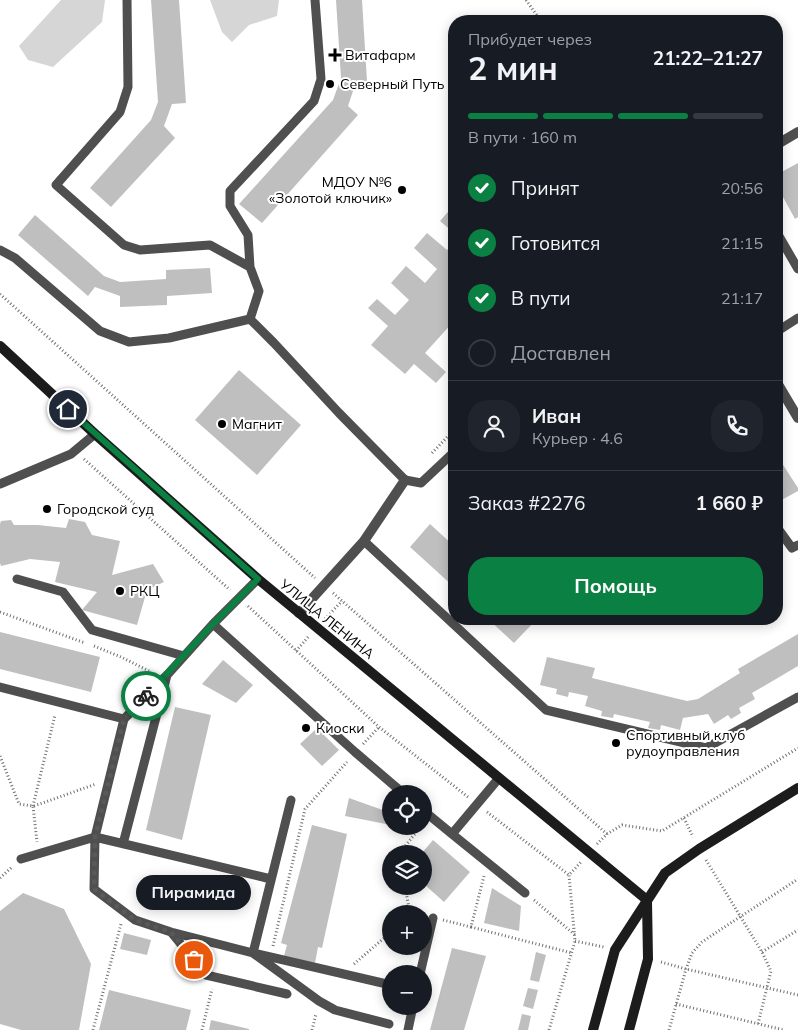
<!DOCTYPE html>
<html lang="ru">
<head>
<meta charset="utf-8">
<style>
	:root { --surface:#171b24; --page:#20242c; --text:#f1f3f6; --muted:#9ea1a6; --line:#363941; --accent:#0b8043 }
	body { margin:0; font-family:Mulish,sans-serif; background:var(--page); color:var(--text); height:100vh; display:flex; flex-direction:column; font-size:19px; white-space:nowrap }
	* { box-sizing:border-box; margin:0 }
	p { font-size:16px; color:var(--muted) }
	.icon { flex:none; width:28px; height:28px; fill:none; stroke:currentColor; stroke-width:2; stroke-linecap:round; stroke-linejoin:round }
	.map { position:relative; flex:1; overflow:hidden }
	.details { position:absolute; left:448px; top:15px; width:335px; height:610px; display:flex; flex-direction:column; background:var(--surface); border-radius:20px; box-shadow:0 2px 12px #0003 }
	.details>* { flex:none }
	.fabs { position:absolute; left:382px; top:785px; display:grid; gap:10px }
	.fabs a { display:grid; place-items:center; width:50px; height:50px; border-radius:50%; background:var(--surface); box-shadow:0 2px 12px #0003; font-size:25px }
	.pin { position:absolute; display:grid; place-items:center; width:42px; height:42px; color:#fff; margin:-21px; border:2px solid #fff; border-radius:50%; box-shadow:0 1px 5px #0007 }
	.courier { position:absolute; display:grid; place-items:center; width:50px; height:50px; margin:-25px; border:4px solid #0b8043; border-radius:50%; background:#fff; color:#222; box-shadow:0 1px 6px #0007 }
	.bubble { position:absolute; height:35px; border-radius:18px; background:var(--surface); box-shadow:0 2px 12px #0003; font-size:16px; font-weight:700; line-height:35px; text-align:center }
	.headline em { font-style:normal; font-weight:700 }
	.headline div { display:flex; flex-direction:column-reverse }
	.headline { display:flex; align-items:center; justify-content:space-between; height:85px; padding:0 20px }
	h1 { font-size:32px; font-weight:700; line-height:38px }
	.bar { display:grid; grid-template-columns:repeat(4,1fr); gap:8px 5px; align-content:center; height:60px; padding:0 20px }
	.bar i { height:6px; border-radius:4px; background:var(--line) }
	.bar .on { background:var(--accent) }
	.bar p { grid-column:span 4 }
	.line { display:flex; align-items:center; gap:12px; padding:0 20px; border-top:1px solid var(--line) }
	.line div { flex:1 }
	.round { display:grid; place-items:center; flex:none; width:52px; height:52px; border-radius:20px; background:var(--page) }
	ol { padding:0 20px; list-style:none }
	li { display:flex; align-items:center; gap:15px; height:55px }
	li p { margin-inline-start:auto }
	li .icon { padding:5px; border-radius:50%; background:var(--accent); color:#fff; stroke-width:4 }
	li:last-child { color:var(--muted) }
	li i { width:28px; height:28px; border:2px solid var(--line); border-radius:50% }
	.cta { display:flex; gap:10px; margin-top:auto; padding:10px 20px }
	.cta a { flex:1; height:58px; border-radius:20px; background:var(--accent); color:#fff; font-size:20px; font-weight:700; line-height:58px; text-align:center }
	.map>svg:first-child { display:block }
</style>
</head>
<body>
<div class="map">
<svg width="798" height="1030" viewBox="0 0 798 1030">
	<rect width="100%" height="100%" fill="#fff"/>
	<path fill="#d6d6d6" d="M61 0H105L102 22 53 67 28 60 19 46Z
		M210 0H279L277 16 249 25 232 42 222 32Z"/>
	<path fill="#bfbfbf" d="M151 0H179L186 103 172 104 164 126 175 138 111 207 90 188 151 120 158 102Z
		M336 0H362L367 81 356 82 348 106 358 115 262 223 239 204 333 100 341 78Z
		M798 163V217L795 219 776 184V175Z
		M454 205V233L440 221Z
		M35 215 104 276 120 282 166 279V270L210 268 212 293 167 296V305L120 307V296L95 287 88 296 18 235Z
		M427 233 447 250 454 242V321L425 353 446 372 436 383 414 364 405 374 371 345 388 326 368 308 377 299 395 315 409 300 391 283 406 266 425 283 437 269 414 248Z
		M239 370 301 425 257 475 195 420Z
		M776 454 798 488V491L776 503Z
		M69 519 85 522 92 535 120 541 112 575 153 564 164 582 147 590 137 625 82 610 97 592 55 582 60 562 30 559 1 566 0 563V524L1 521 11 520 14 525H38L66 528Z
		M430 524 454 546V587L410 547Z
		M488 619H532L535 621 514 643Z
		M0 632 100 657 91 692 0 669Z
		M798 634V666L752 693 755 699 739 708 741 713 731 719 728 715 714 724 708 714 683 718 680 730 661 725 660 730 648 728 650 722 614 714 613 718 601 716 602 711 585 706 588 696 569 692 568 697 556 694 557 689 540 685 547 657 595 668 592 678 687 701 698 699 740 673 738 669Z
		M223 660 253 685 236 703 202 684Z
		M175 707 211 715 182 840 146 830Z
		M317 728 339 750 322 766 300 744Z
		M349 798 391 813V825L345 816Z
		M312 825 347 834 322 948 318 947 315 963 284 956 287 945 281 943Z
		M433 840 470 872 444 902 424 884V854H421Z
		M492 888 521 906 519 931 484 923Z
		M23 893 64 909 91 964 79 1030H21L0 1024V911Z
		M124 933 151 940 147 955 120 949Z
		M452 948 486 956 464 1030H430Z
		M536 952 546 955 539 982 530 980Z
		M528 988 538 990 533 1009 523 1006Z
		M109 990 191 1010 186 1030H99Z
		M522 1014 531 1016 528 1030H518Z
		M211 1020 249 1029V1030H209Z"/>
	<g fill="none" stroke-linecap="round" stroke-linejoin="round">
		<path stroke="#717171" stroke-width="3" stroke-dasharray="1 2.5" stroke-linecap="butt" d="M526 0 541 21
			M0 294 315 578
			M432 453 454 430
			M84 459 230 590
			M333 593 607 834
			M248 606 379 727 468 797
			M0 612 85 643
			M325 619 342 601
			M94 646 121 657 151 672
			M296 651 309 636
			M363 744 379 727
			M0 756 19 804 33 806 37 842
			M33 806 55 715
			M34 806 96 784
			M487 812 569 875
			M684 818 693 837
			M597 844 607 834 622 825 662 831 798 748
			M399 854 421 826
			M706 860 762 952 771 971 758 1024
			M0 878 12 867
			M405 886 410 914
			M534 900 575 935
			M443 920 471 927 484 876
			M471 927 572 953
			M575 941 604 947
			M273 946 305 809 347 762
			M762 952 798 930
			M661 962 686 969 798 995
			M354 964 391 932
			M676 1004 784 1030
			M93 1030 121 924
			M202 1030 212 989
			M312 1030 316 1014
			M549 1030 575 941 569 875 581 862
			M669 1030 686 969 692 953 702 942 720 930 798 879"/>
		<path stroke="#4f4f4f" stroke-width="9" d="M127 0 128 87 120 112 56 185 124 245 140 250 210 245 250 267 248 235 230 206V191L314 101 321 79 315 0
			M776 231 798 269
			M0 250 15 258 100 331 129 342 169 338 250 319 274 343 339 413 405 480 421 483 454 452
			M250 319 259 291 250 267
			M776 332 798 318
			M0 484 71 454 95 434
			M776 526 792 548 798 545
			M364 541 546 710 706 748 798 697
			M17 579 63 592 92 630 184 656
			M258 579 213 624 168 674 124 719 95 837 94 889 135 920 171 932 253 953 319 1001 335 1010 389 1024
			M213 624 355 752 404 794
			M0 687 124 719
			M499 778 452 834 525 893
			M291 800 253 953 391 985
			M424 811 452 834
			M123 844 167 675
			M21 859 95 837 271 879
			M171 932 206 975 287 994
			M420 974 433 918
			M408 1030 413 1006"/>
		<path stroke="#4f4f4f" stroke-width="10" d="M776 145 798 132
			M776 381 798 418
			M299 613 364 541 405 480"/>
		<path stroke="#1c1c1c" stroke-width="10" d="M0 346 95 434 258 579 647 900
			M593 1030 615 950 665 873 699 849 798 788
			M629 1030 648 959 647 901"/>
	</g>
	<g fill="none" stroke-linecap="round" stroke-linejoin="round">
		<path stroke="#595959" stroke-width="5" stroke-dasharray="0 9" d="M146 696 124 719 95 837 94 889 135 920 171 932 194 960"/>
		<path stroke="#0b8043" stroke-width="6" d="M68 409 258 579 213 624 146 696"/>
	</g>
	<g fill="#000" stroke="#fff" stroke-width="2">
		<path d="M332.5 47.5h5v5h5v5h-5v5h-5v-5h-5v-5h5z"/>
		<circle cx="330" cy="84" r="5"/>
		<circle cx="402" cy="190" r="5"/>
		<circle cx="222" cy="424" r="5"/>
		<circle cx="47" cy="509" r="5"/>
		<circle cx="120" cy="591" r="5"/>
		<circle cx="306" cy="728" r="5"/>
		<circle cx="616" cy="743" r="5"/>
	</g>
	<g text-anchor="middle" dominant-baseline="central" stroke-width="4" stroke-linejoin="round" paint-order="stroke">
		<g font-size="14" fill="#000" stroke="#fff" text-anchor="start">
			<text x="345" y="55">Витафарм</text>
			<text x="340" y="84">Северный Путь</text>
			<text x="392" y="182" text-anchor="end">МДОУ №6<tspan x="392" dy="16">«Золотой ключик»</tspan></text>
			<text x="232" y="424">Магнит</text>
			<text x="57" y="509">Городской суд</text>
			<text x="130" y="591">РКЦ</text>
			<text x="316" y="728">Киоски</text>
			<text x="626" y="735">Спортивный клуб<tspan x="626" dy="16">рудоуправления</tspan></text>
		</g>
		<g font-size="14" fill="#000" stroke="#fff">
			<text transform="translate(327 619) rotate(39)">УЛИЦА ЛЕНИНА</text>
		</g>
	</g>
</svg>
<div class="fabs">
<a><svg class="icon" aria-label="locate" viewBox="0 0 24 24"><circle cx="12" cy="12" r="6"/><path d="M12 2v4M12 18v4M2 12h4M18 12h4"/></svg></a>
<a><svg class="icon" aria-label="layers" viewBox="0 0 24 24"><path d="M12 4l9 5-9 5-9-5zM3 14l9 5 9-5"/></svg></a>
<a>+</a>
<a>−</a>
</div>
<div class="pin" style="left:194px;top:960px;background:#ea580c"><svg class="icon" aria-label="bag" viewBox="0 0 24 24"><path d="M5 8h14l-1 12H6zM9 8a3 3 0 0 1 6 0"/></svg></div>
<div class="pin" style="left:68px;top:409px;background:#1f2937"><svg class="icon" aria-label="home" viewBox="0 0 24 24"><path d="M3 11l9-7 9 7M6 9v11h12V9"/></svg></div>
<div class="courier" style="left:146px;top:696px"><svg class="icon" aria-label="bike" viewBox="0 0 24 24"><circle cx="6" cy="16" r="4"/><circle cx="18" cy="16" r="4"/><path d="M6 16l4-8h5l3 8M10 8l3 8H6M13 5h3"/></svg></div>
<div class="bubble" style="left:136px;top:875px;width:115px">Пирамида</div>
<section class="details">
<div class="headline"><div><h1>2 мин</h1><p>Прибудет через</p></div><em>21:22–21:27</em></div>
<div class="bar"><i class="on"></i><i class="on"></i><i class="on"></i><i></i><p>В пути · 160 m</p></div>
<ol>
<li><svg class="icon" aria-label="check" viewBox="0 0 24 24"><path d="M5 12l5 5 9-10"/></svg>Принят<p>20:56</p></li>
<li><svg class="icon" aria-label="check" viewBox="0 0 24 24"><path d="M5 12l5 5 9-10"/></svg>Готовится<p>21:15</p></li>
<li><svg class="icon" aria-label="check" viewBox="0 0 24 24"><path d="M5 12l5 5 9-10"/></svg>В пути<p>21:17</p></li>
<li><i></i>Доставлен</li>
</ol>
<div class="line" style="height:90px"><a class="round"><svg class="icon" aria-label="person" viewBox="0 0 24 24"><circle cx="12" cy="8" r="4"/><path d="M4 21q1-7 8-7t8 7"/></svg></a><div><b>Иван</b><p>Курьер · 4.6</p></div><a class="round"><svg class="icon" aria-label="phone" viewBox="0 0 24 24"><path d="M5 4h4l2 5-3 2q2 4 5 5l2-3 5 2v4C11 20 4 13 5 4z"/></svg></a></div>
<div class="line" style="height:65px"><div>Заказ #2276</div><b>1 660 ₽</b></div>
<div class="cta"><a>Помощь</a></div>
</section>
</div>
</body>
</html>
